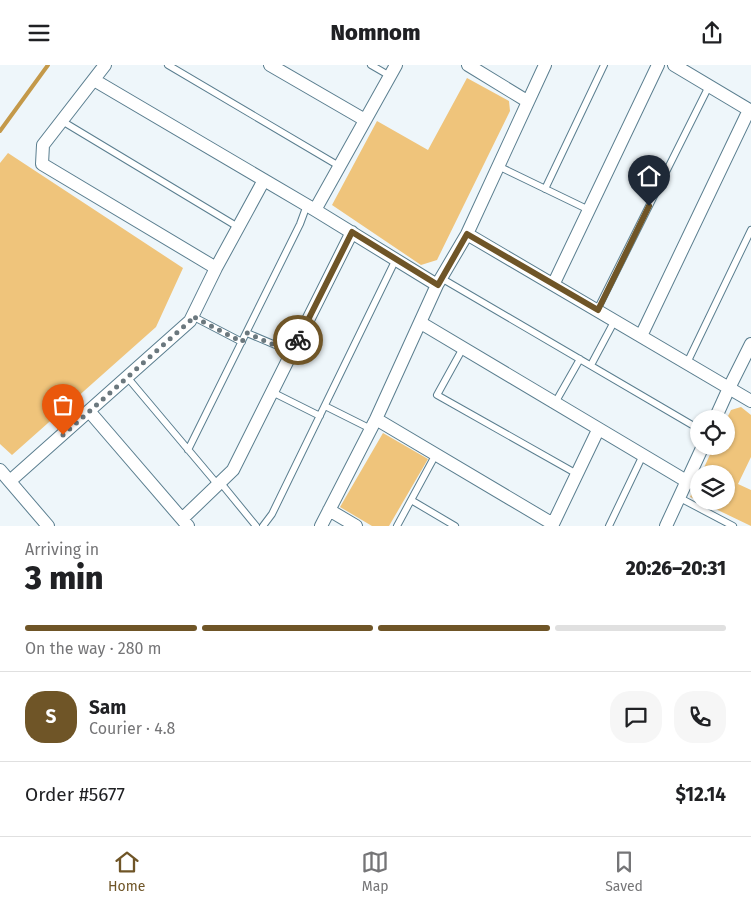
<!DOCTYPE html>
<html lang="en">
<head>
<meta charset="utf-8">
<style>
	:root { --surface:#fff; --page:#f6f6f6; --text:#202124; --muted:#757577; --line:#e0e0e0; --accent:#6f5527 }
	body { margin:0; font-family:"Fira Sans",sans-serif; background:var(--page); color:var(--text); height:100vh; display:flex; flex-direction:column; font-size:19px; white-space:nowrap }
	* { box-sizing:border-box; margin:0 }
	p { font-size:16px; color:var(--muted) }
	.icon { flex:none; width:28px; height:28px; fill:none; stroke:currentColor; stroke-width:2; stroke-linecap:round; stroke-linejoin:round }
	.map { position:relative; height:461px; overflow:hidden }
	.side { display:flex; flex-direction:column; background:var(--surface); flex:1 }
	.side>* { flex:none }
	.controls { position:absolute; left:690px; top:345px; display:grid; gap:10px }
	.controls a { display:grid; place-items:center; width:45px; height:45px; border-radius:50%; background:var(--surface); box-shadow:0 1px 4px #0004; font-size:25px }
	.pin { position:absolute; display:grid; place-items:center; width:42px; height:42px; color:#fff; margin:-51px -21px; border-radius:50% 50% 50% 0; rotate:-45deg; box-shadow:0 0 5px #0007 }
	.pin .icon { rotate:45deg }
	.courier { position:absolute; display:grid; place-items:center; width:50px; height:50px; margin:-25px; border:4px solid #6f5527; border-radius:50%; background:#fff; color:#222; box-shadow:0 1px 6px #0007 }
	.head em { font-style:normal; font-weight:800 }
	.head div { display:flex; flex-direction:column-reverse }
	.head { display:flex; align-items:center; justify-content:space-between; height:85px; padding:0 25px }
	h1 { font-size:32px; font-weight:800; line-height:38px }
	.bar { display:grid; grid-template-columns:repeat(4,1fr); gap:8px 5px; align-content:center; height:60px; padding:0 25px }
	.bar i { height:6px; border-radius:4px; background:var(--line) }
	.bar .active { background:var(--accent) }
	.bar p { grid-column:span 4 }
	.line { display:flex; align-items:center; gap:12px; padding:0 25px; border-top:1px solid var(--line) }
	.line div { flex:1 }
	.round { display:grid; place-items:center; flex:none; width:52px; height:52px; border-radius:20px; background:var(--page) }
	header { display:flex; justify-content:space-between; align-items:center; height:65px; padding:0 25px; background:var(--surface); font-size:22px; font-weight:800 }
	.dock { display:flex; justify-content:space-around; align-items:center; height:70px; border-top:1px solid var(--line); background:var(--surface); font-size:14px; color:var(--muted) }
	.dock a { display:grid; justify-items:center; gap:2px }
	.dock .active { color:var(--accent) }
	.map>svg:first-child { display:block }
</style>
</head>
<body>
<header><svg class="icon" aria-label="menu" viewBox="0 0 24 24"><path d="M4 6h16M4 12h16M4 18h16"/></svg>Nomnom<svg class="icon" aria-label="share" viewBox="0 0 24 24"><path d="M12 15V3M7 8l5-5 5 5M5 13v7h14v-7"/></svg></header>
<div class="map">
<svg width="751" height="461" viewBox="0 0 751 461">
	<rect width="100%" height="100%" fill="#eef6fa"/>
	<path fill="#efc47b" d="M467 13 509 36 510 46 437 195 421 200 332 140 377 56 428 85Z
		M8 88 183 203 156 262 12 390 0 379V98Z
		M741 342 751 350V392L738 419 751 425V461L699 436H726V409H701L714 381H726V355L731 345Z
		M383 368 428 394 389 461H372L340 442Z
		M699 413V436L690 432Z"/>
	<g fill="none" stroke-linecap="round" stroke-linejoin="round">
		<path stroke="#c49949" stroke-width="4" d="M0 66 48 0"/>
		<g stroke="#5a7e8f" stroke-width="8">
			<path id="lane" d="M168 0 339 101
				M371 0 390 11
				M62 56 238 162
				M498 101 589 145
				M545 124 604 0
				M441 213 699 364
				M597 245 709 21
				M192 251 242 277
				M247 268 292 287
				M463 283 437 330 577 409
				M687 298 751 165
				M591 300 615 255
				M127 312 218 420
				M272 327 320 351
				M555 338 580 294
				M325 341 371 364
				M188 385 300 159 307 140
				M220 417 256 461
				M680 433 733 461
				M411 435 455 461
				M263 461 272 449 396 194
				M397 461 436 389
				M609 461 643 390"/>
		</g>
		<g stroke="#5a7e8f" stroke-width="14">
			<path id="street" d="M105 0 43 80 42 99 216 203
				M270 0 365 55
				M468 0 527 36
				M674 0 751 46
				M94 15 315 145 437 220
				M315 145 396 0
				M467 169 751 336
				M554 218 658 0
				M421 258 688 417
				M641 271 749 45
				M89 346 188 461
				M376 354 553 459
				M715 354 729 323 751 279
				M0 405 48 461
				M10 416 190 256 216 203 264 115
				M329 445 356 461
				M182 454 233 405 352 167
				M321 461 376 354 437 220 467 169 545 0
				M552 461 598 365
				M666 461 703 381"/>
		</g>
		<use href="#lane" stroke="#fff" stroke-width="6"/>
		<use href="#street" stroke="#fff" stroke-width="12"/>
	</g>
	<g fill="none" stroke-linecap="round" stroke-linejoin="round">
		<path stroke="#6b787e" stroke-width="5" stroke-dasharray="0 9" d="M63 370 190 256 192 251 242 277 247 268 292 288 298 275"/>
		<path stroke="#6f5527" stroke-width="6" d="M298 275 352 167 438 220 467 169 598 245 649 141"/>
	</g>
</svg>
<div class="controls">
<a><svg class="icon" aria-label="locate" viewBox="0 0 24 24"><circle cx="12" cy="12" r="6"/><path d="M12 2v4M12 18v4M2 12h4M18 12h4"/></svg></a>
<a><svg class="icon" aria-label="layers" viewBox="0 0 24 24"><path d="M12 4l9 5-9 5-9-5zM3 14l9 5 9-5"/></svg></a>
</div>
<div class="pin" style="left:63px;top:370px;background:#ea580c"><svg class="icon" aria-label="bag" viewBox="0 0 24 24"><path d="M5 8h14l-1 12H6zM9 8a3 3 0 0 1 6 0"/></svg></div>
<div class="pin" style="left:649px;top:141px;background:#1f2937"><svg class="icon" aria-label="home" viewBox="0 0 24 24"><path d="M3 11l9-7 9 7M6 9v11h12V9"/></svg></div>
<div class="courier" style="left:298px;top:275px"><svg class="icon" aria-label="bike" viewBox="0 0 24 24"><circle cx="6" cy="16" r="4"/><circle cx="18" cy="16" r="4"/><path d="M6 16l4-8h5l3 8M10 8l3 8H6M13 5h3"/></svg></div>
</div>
<section class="side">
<div class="head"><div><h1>3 min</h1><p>Arriving in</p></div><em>20:26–20:31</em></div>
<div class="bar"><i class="active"></i><i class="active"></i><i class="active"></i><i></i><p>On the way · 280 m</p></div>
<div class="line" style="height:90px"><b class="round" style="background:var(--accent);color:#fff">S</b><div><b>Sam</b><p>Courier · 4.8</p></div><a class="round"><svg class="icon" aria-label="chat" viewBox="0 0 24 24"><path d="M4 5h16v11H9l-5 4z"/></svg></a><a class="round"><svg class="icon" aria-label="phone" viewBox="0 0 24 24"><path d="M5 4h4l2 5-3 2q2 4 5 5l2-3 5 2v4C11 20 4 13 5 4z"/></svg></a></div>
<div class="line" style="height:65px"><div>Order #5677</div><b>$12.14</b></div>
</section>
<nav class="dock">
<a class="active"><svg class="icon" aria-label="home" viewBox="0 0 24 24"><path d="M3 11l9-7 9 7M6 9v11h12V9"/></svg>Home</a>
<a><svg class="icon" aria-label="map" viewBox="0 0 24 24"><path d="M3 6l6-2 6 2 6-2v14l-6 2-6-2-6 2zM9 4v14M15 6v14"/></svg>Map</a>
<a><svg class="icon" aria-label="saved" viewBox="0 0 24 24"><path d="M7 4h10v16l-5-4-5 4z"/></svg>Saved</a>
</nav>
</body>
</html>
